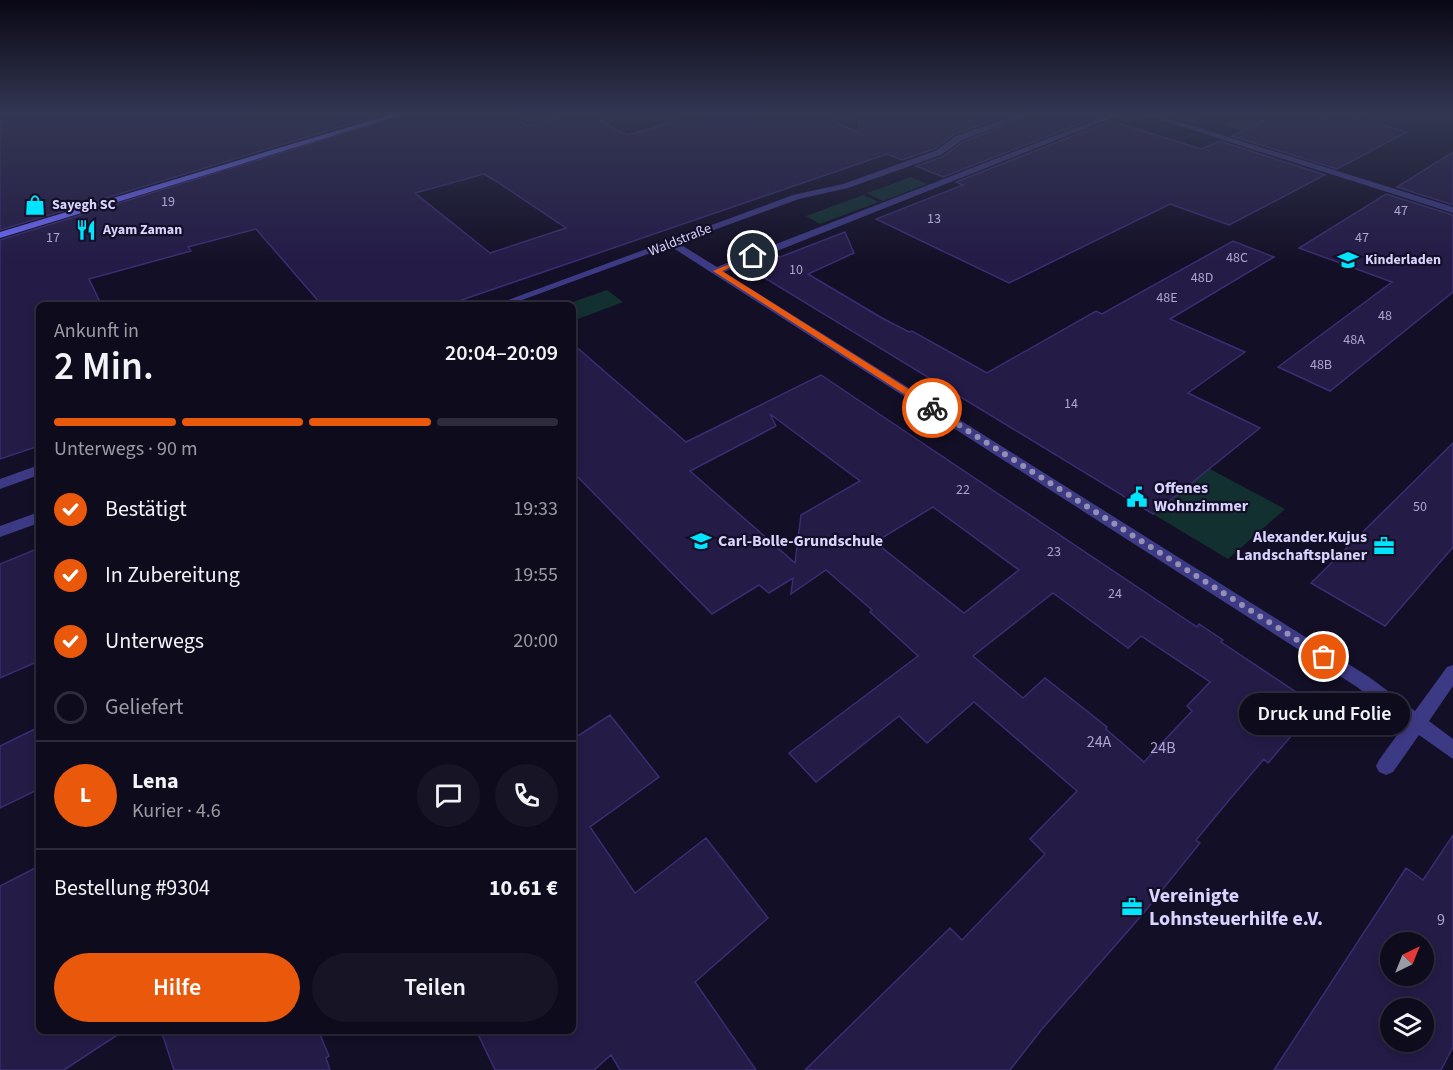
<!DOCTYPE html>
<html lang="de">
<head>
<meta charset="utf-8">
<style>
	:root { --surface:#0e0b1c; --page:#171425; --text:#f1f3f6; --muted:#9b9ba3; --line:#2e2b3b; --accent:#ea580c }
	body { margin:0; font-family:"Source Sans 3",sans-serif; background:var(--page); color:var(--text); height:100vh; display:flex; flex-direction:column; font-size:22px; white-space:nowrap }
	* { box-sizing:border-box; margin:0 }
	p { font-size:20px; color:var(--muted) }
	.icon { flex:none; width:33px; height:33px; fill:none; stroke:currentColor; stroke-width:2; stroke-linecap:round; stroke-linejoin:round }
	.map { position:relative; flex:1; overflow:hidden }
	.sheet { position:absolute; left:36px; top:302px; width:540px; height:732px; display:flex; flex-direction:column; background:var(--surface); border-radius:9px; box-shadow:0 3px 9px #0003,0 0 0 2px var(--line) }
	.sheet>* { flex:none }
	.needle { width:39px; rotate:43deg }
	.fabs { position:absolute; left:1380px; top:932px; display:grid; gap:12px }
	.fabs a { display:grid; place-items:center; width:54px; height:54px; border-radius:50%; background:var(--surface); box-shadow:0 3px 9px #0003,0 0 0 2px var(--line); font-size:30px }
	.pin { position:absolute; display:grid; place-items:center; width:51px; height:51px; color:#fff; margin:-26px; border:3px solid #fff; border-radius:50%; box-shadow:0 2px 6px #0007 }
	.courier { position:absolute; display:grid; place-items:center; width:60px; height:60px; margin:-30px; border:4px solid #ea580c; border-radius:50%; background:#fff; color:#222; box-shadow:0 2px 8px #0007 }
	.bubble { position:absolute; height:42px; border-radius:21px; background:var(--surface); box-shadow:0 3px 9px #0003,0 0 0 2px var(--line); font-size:20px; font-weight:600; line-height:42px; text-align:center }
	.overview em { font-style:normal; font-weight:600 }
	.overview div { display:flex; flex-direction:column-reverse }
	.overview { display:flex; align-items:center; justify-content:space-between; height:102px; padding:0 18px }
	h1 { font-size:39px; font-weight:600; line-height:45px }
	.bar { display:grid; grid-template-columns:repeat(4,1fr); gap:9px 6px; align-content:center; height:72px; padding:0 18px }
	.bar i { height:8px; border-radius:4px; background:var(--line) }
	.bar .on { background:var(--accent) }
	.bar p { grid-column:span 4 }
	.line { display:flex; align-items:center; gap:15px; padding:0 18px; border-top:2px solid var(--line) }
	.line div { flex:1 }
	.round { display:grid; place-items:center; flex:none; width:63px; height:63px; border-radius:32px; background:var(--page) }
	ol { padding:0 18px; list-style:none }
	li { display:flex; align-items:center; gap:18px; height:66px }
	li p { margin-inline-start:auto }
	li .icon { padding:6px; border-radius:50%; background:var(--accent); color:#fff; stroke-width:4 }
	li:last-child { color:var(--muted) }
	li i { width:33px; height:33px; border:3px solid var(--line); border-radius:50% }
	.cta { display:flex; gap:12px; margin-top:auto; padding:12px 18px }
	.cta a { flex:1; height:69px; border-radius:36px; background:var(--accent); color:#fff; font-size:24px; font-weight:600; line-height:69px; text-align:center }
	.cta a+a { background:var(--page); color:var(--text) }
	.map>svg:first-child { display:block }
</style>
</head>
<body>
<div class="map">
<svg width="1453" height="1070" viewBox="0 0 1453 1070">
	<rect width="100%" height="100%" fill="#130f26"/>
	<path fill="#12302f" d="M1185 114H1280L1242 131Z
		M911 177 927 184 883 201 867 193Z
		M863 195 879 202 820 224 806 216Z
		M607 290 623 302 573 321V304H567Z
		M1210 469 1285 509 1228 559 1153 514Z"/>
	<path fill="#241b47" stroke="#3b2d73" stroke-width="1.5" fill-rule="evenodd" d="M0 114H383L0 230Z
		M406 114H508L528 126 573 114H587L627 135 702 114H815L858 132 861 114H1011L955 134 934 149 902 160 887 154 450 304H321L256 229 188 247 191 251 89 279 101 304H39V446L0 459V240ZM484 174 496 181 566 228 490 253 415 193Z
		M1032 114H1091L1098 117 943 177 916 166 942 157 963 142Z
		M1280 114H1311L1338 122 1350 116 1407 132 1337 169 1232 136Z
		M1111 121 1201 149 1220 141 1325 175 1229 225 1170 204 1009 283 876 219 963 185 956 182Z
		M1453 152V205L1397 187Z
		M1386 194 1453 215V292L1330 391 1278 367 1392 282 1299 248Z
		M845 232 854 253 808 274 882 318 909 332 912 331 987 373 1096 311 1102 314 1233 241 1274 257 1170 319 1245 352 1188 393 1260 428 1153 514 750 269 757 266 761 260 774 254 780 257Z
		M573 344 686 442 821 375 1197 627 1199 624 1223 640 1221 642 1317 706 1268 763 1264 759 1230 799 1196 840 1200 843 1142 915 1042 1029 1010 1070H805L950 928 962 940 1045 854 1030 839 1077 791 974 702 927 743 899 716 816 782 789 753 918 656 870 612 872 610 826 570 791 594 793 578 769 593 759 585 712 614 573 472ZM770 414 860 481 801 515 795 563 690 471 776 426ZM933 507 1019 570 964 613 875 542ZM1053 593 1128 648 1141 636 1210 682 1187 706 1192 711 1144 762 1106 729 1107 727 1045 678 1023 698 973 656Z
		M1453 443V547L1385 626 1311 583Z
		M39 548V661L0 678V564Z
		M610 715 659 777 590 827 635 893 706 838 768 918 695 982 756 1070H620L611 1055 594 1070H495L476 1030H573V739Z
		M39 727V789L0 808V746Z
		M1453 835V1047L1441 1070H1274L1406 868 1423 880ZM1390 942H1424V975H1390ZM1390 1008H1424V1041H1390Z
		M39 866V1030H125L64 1070H0V886Z
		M161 1030H318L329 1056 326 1058 330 1070H174Z"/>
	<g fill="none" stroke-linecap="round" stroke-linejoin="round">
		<path fill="#3d3a85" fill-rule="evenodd" d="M1019 114H1030L962 140 941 155 848 188 799 199 678 243 717 267 1111 114H1122L724 272 1369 677 1415 711 1447 667 1453 665V686L1429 721 1453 739V759L1419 735 1393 772 1386 775 1379 772 1376 766 1379 760 1405 724 1357 687 670 246 511 304H497L793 195 843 184 935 151 956 136Z
			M1142 114H1154L1453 207V213Z
			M39 465V475L0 489V479Z
			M39 512V523L0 537V526Z"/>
		<path fill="#6f6bff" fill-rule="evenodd" d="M392 114H404L0 238V232Z"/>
	</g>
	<linearGradient id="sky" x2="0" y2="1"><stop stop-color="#0a0815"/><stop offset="0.43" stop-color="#333752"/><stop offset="1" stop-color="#333752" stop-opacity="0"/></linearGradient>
	<rect width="1453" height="264" fill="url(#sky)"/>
	<path fill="#ea580c" d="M751 255 756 256 722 271 935 406V410H929L713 271Z"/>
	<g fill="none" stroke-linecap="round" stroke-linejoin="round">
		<path stroke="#948fb3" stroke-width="6" stroke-dasharray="0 10.8" d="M932 408 1324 657"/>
	</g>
	<defs>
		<g id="shop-bare" transform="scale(1.62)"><path d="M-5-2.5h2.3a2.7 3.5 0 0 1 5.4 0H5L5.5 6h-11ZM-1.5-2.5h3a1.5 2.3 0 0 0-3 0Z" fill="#00e5ff" stroke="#130f26" stroke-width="2.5" paint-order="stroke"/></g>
		<g id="restaurant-bare" transform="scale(1.62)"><path d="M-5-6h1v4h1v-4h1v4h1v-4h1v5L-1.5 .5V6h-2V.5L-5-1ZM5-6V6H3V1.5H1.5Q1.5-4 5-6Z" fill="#00e5ff" stroke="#130f26" stroke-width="2.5" paint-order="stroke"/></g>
		<g id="school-bare" transform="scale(1.62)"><path d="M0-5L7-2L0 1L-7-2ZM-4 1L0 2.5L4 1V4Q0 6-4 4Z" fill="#00e5ff" stroke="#130f26" stroke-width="2.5" paint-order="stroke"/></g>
		<g id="civic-bare" transform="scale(1.62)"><path d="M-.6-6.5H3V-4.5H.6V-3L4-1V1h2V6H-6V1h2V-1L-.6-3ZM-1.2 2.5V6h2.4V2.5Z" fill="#00e5ff" stroke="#130f26" stroke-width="2.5" paint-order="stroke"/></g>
		<g id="office-bare" transform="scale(1.62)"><path d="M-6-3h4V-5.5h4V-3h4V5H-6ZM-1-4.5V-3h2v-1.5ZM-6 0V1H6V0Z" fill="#00e5ff" stroke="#130f26" stroke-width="2.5" paint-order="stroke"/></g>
	</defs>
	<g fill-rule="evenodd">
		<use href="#shop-bare" x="35" y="205"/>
		<use href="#restaurant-bare" x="86" y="230"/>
		<use href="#school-bare" x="1348" y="260"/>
		<use href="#civic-bare" x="1137" y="497"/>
		<use href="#school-bare" x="701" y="541"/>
		<use href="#office-bare" x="1384" y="546"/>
		<use href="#office-bare" x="1132" y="907"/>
	</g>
	<g text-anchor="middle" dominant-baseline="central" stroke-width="4.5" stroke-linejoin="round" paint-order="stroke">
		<g font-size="14" fill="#aca6d1">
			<text x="168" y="202">19</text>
			<text x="1401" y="211">47</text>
			<text x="934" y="219">13</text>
			<text x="53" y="238">17</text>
			<text x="1362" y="238">47</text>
			<text x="1237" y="258">48C</text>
			<text x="796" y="270">10</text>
			<text x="1202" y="278">48D</text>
			<text x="1167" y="298">48E</text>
			<text x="1385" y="316">48</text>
			<text x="1354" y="340">48A</text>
			<text x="1321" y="365">48B</text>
			<text x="1071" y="404">14</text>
			<text x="963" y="490">22</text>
			<text x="1420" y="507">50</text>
			<text x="1054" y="552">23</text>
			<text x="1115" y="594">24</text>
		</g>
		<g font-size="14" font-weight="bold" fill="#d9d4ff" stroke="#130f26" text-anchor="start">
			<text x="52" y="205">Sayegh SC</text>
			<text x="103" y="230">Ayam Zaman</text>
			<text x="1365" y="260">Kinderladen</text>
		</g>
		<g font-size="14" fill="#d9d4ff" stroke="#130f26">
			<text transform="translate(680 240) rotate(-22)">Waldstraße</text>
		</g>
		<g font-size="16" font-weight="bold" fill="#d9d4ff" stroke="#130f26" text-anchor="start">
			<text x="1154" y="488">Offenes<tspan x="1154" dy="18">Wohnzimmer</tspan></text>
			<text x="1367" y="537" text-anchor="end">Alexander.Kujus<tspan x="1367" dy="18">Landschaftsplaner</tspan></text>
			<text x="718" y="541">Carl-Bolle-Grundschule</text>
		</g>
		<g font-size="16" fill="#aca6d1">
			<text x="1099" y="742">24A</text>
			<text x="1163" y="748">24B</text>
			<text x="1441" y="920">9</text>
		</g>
		<g font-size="20" font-weight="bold" fill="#d9d4ff" stroke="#130f26" text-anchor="start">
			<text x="1149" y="896">Vereinigte<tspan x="1149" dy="23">Lohnsteuerhilfe e.V.</tspan></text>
		</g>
	</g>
</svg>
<div class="fabs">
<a><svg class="needle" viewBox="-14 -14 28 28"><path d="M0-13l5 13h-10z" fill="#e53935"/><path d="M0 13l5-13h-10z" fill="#9b9ba3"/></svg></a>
<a><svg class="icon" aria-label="layers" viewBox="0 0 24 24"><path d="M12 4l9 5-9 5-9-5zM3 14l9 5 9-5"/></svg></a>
</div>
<div class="pin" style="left:1324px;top:657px;background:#ea580c"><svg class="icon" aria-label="bag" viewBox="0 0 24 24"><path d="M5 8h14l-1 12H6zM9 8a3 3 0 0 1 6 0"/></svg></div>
<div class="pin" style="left:753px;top:256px;background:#1f2937"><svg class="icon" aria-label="home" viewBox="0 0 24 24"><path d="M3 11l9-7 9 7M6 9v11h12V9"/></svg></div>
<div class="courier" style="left:932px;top:408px"><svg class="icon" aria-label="bike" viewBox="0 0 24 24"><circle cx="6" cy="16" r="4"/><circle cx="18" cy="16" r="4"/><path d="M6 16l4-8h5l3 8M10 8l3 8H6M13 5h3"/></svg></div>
<div class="bubble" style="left:1239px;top:693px;width:171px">Druck und Folie</div>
<section class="sheet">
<div class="overview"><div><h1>2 Min.</h1><p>Ankunft in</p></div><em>20:04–20:09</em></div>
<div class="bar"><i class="on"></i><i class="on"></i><i class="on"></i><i></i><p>Unterwegs · 90 m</p></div>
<ol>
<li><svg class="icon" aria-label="check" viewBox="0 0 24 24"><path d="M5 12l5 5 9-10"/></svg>Bestätigt<p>19:33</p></li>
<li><svg class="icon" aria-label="check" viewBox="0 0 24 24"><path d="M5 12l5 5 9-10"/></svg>In Zubereitung<p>19:55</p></li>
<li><svg class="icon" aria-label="check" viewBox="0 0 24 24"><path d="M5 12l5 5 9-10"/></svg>Unterwegs<p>20:00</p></li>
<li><i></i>Geliefert</li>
</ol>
<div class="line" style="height:108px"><b class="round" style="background:var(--accent);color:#fff">L</b><div><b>Lena</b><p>Kurier · 4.6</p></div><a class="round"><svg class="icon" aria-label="chat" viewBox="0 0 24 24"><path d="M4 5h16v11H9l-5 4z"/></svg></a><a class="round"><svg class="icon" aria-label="phone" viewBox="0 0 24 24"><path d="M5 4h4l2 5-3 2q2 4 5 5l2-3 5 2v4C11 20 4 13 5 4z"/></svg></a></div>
<div class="line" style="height:78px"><div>Bestellung #9304</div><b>10.61 €</b></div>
<div class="cta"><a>Hilfe</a><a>Teilen</a></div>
</section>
</div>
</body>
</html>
